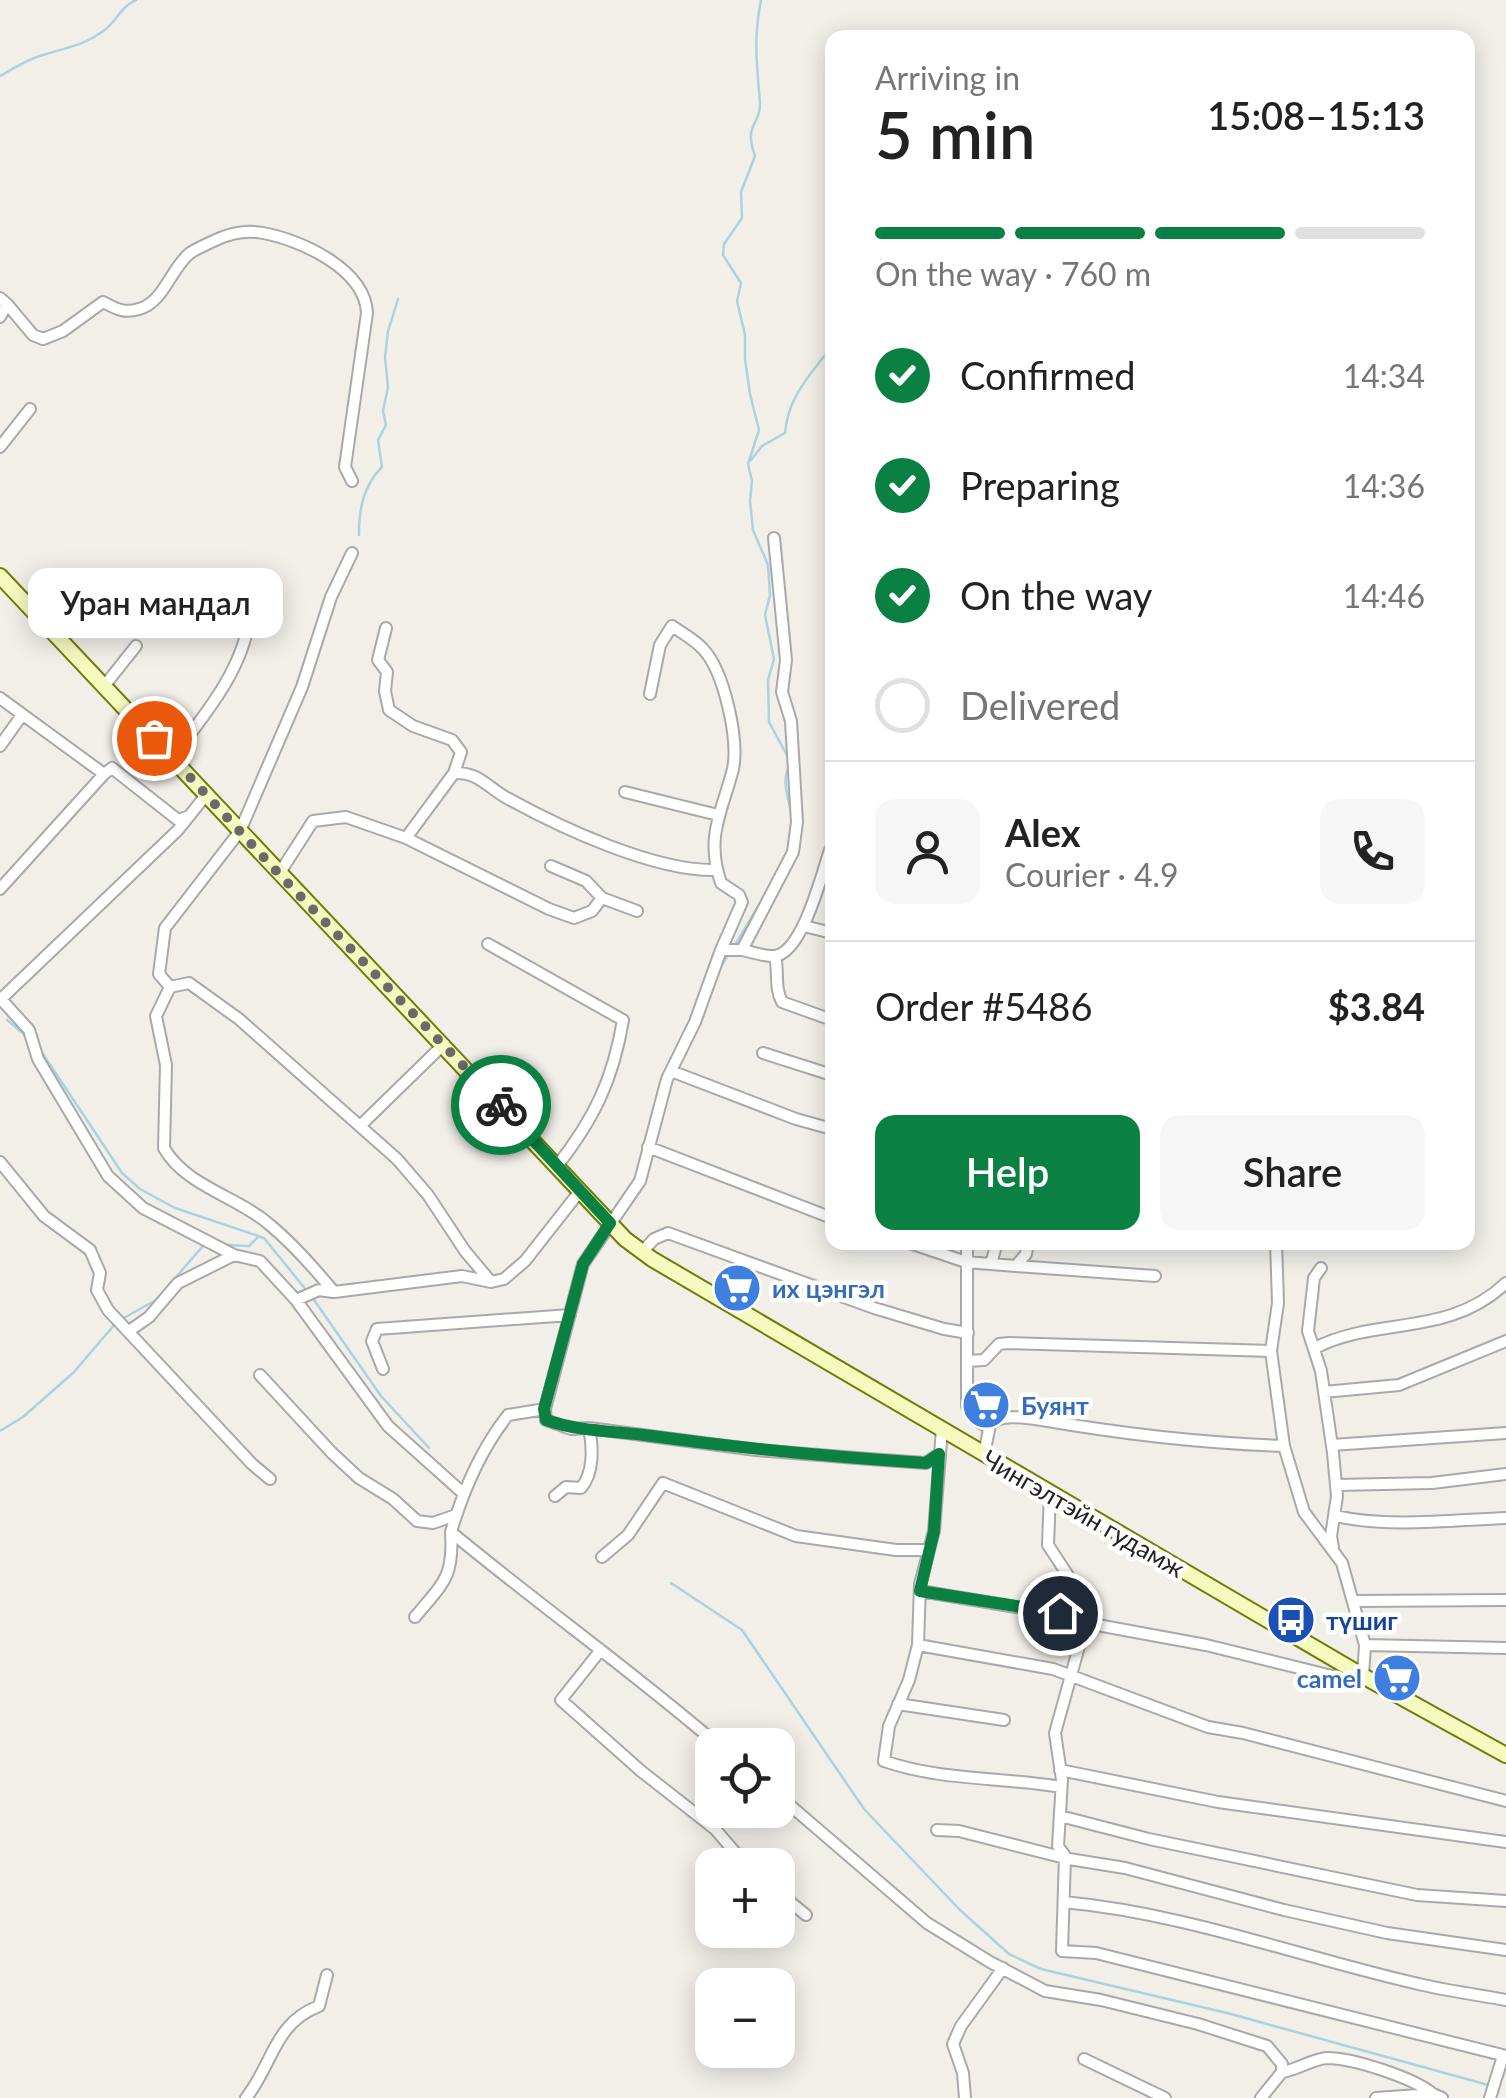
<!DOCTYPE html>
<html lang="en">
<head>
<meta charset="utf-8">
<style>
	:root { --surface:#fff; --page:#f6f6f6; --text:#222; --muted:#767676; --line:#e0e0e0; --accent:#0b8043 }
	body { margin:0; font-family:Lato,sans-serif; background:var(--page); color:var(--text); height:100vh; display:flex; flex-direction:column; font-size:38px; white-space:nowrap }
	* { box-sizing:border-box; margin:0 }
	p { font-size:32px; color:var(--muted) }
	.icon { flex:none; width:55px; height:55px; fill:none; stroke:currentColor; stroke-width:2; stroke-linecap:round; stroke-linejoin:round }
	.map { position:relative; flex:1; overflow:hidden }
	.drawer { position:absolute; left:825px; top:30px; width:650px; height:1220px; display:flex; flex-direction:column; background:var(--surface); border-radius:20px; box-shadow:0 5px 25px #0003 }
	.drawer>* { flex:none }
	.tools { position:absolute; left:695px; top:1728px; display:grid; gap:20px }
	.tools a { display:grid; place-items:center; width:100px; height:100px; border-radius:20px; background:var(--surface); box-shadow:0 5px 25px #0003; font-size:50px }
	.pin { position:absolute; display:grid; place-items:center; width:85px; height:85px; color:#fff; margin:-42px; border:5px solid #fff; border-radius:50%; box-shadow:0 2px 10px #0007 }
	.courier { position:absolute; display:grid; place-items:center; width:100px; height:100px; margin:-50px; border:8px solid #0b8043; border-radius:50%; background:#fff; color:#222; box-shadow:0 2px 12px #0007 }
	.bubble { position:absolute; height:70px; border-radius:20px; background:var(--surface); box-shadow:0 5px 25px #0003; font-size:32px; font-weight:600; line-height:70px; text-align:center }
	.summary em { font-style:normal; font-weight:600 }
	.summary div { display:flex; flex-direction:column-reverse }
	.summary { display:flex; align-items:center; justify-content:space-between; height:170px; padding:0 50px }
	h1 { font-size:65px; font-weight:600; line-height:75px }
	.bar { display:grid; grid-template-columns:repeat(4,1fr); gap:15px 10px; align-content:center; height:120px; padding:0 50px }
	.bar i { height:12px; border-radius:8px; background:var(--line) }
	.bar .current { background:var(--accent) }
	.bar p { grid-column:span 4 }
	.line { display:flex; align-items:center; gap:25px; padding:0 50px; border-top:2px solid var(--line) }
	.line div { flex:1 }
	.round { display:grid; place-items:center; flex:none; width:105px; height:105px; border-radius:20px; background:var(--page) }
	ol { padding:0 50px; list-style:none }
	li { display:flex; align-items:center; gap:30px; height:110px }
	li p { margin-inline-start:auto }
	li .icon { padding:10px; border-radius:50%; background:var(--accent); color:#fff; stroke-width:4 }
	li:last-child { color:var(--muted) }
	li i { width:55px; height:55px; border:5px solid var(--line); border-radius:50% }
	.cta { display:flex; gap:20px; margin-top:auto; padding:20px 50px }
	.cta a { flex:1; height:115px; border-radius:20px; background:var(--accent); color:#fff; font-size:40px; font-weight:600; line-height:115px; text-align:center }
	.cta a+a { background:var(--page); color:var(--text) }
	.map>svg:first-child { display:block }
</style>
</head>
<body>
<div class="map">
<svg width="1506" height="2098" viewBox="0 0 1506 2098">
	<rect width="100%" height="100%" fill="#f2efe9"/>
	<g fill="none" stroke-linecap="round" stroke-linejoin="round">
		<path stroke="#aad3df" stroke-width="2.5" d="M761 0C753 41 757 64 760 103 761 125 743 124 755 156L741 192 742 218 724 244 723 255 741 283 737 301 745 335V359L750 394 759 430 748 464 752 481 750 501 753 530 768 565 770 595 765 615 774 659 768 680 769 722 789 759
			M0 76C14 68 28 59 43 55 64 48 83 46 102 32 117 22 119 8 136 0
			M751 460 762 446 785 433C788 396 811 374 832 346
			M359 535C359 509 363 486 382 467L378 440 386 425 383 411 388 387 385 357 388 331 398 299
			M789 766C781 783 789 799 792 816
			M735 945 769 888
			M718 971 730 952
			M703 1013 716 978
			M7 1020 25 1035
			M41 1051 122 1173 140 1189 175 1208 264 1238 307 1291
			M226 1245 249 1246 258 1237
			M312 1297 381 1396 429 1448
			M122 1319 156 1300 203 1246
			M0 1431 23 1417 74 1372 115 1324
			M671 1583 742 1630 864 1809 960 1910 1009 1954 1041 1969 1227 2013 1492 2086"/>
		<g stroke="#a9a9a9" stroke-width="14">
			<path id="minor" d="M0 298 7 304 0 317
				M7 304 33 335 43 339 63 331 103 302C115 308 123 314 139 309 164 302 171 268 190 253 198 248 209 243 218 239 231 233 248 230 263 233 301 240 365 269 367 313L345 467 352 481
				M0 447 30 409
				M386 628 378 660 387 672 385 691 389 710 413 726 452 740 461 752 454 773 406 838
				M105 685 136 646
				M650 694 660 645 672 626C682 633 695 640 703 649 724 671 739 739 733 769 722 812 705 837 721 883L739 895 742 902 721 950 695 1022 667 1079 640 1181 583 1264 545 1409 508 1415C482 1448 463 1491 451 1532 539 1605 632 1671 718 1745
				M0 698 104 774 112 768 178 820 189 816
				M0 746 22 715
				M172 758C202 718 242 672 249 620 251 608 249 594 250 581
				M454 773C479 772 487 787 507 798 561 828 656 872 717 870
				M625 792 718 815
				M551 866 586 881 602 898 637 911
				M279 874 313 821 346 817 406 838 549 909 574 918 592 911 602 898
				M0 889 104 774
				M804 926 832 933
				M488 944 623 1020C613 1080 594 1119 557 1166
				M721 950H742L793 852 797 822 791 721 782 692 786 660 774 538
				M742 950C752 952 766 957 775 956 803 952 822 873 830 850
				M775 956C779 973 774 986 782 1002L832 1020
				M170 987 159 974 165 928 240 831 302 687 331 597 352 553
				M0 998 29 1030 38 1059 108 1176 143 1208 234 1255
				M0 1000 178 830 206 795
				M763 1053 832 1075
				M671 1071 796 1119 832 1129
				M361 1125 444 1044
				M648 1147 832 1218
				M0 1162 44 1216 90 1250 100 1273 97 1290 108 1310 252 1464 270 1479
				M907 1242 966 1262 991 1264 997 1242
				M967 1242V1406L976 1420 989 1428
				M642 1252 654 1239 668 1233 874 1308 944 1329 968 1333
				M991 1264 1016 1266 1026 1254 1028 1242
				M1016 1266 1155 1276
				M1321 1268 1314 1278 1308 1331 1321 1371 1333 1453 1337 1496 1331 1536 1333 1548
				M491 1282 465 1251 428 1195 397 1159 239 1019 189 983 170 987 156 1016 166 1065 164 1148C185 1186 239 1197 270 1225 293 1244 315 1269 334 1292L462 1276 491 1282 504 1279 525 1261 580 1191
				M296 1300 388 1426 464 1494
				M129 1331 149 1317 178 1283 234 1255 260 1261 296 1300 319 1290 333 1292
				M1315 1348C1377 1316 1448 1338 1506 1283
				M968 1361 984 1360 999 1344 1009 1343 1271 1351
				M383 1369 372 1341 377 1329 570 1315
				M260 1375 332 1453 359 1478 393 1499 417 1521 433 1523 456 1515
				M1324 1392 1399 1385 1506 1341
				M545 1409 546 1420 571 1429 589 1428C593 1447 594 1473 581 1488L566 1487 555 1496
				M589 1428 756 1450 869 1459 926 1463 939 1454
				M942 1429 934 1531 920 1584 918 1645 909 1680 889 1726 884 1761C941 1781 1003 1777 1061 1787
				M1332 1445 1506 1433
				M984 1454 990 1425C1000 1413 1027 1418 1042 1420 1122 1434 1202 1443 1284 1446
				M1336 1485 1432 1483 1506 1474
				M1050 1493 1048 1545 1067 1574 1081 1614 1080 1643 1055 1733 1062 1780 1058 1846 1065 1856 1062 1951 1096 1953 1506 2056
				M1336 1516C1387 1528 1454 1520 1506 1518
				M602 1557 628 1535 663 1483 796 1536 896 1550H927
				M920 1591 1040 1611 1081 1614
				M1354 1601 1506 1600
				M415 1617C443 1583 454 1578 451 1532
				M1081 1622 1206 1645 1344 1679 1363 1676 1365 1645 1342 1563 1304 1512 1284 1446 1271 1351 1278 1303 1276 1242
				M918 1645 1053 1669 1208 1727 1243 1733 1506 1801
				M1365 1645 1506 1648
				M600 1651 561 1700 641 1771 715 1829 746 1865
				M898 1704 1004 1720
				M1060 1770 1218 1802 1506 1842
				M778 1795 927 1923 990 1962 1045 1991 1101 2000 1198 2024 1267 2046 1282 2064V2072L1261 2098
				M1060 1816 1149 1839 1417 1895 1506 1901
				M937 1830 959 1831 1069 1859 1125 1868 1284 1910 1387 1933 1506 1950
				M778 1892 806 1915
				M1064 1902C1190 1914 1302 1958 1423 1985 1450 1991 1478 1995 1506 2000
				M1084 2059 1165 2098
				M1282 2072C1297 2070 1312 2059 1327 2058 1353 2058 1414 2078 1433 2094
				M246 2098C273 2064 274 2023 319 2006L327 1975
				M965 2098 963 2073 953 2044 961 2026 1003 1968
				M1376 2098 1433 2094 1442 2098
				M1490 2098 1503 2056"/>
		</g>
		<g stroke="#707d05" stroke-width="18">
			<path id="secondary" d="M0 576 625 1239 652 1259 1363 1676 1506 1755"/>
		</g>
		<use href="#minor" stroke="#fff" stroke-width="10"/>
		<use href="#secondary" stroke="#f7fabf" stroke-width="14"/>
	</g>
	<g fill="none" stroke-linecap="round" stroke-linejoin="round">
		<path stroke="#6b6a68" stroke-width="10" stroke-dasharray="0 18" d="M154 738 279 874 501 1105"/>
		<path stroke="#0b8043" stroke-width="12" d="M501 1105 610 1223 583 1264 544 1409 546 1420C577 1431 611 1431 644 1435 738 1448 831 1457 926 1463L939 1454 934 1531 920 1591 1060 1613"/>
	</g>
	<defs>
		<g id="supermarket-disc" transform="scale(2.5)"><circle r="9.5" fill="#3f7fe0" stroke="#fff"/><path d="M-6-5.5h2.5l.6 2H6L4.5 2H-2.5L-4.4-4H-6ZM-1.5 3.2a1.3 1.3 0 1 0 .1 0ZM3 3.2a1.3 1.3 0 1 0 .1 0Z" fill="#fff"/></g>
		<g id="bus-disc" transform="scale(2.5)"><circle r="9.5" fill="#1a4fb4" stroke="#fff"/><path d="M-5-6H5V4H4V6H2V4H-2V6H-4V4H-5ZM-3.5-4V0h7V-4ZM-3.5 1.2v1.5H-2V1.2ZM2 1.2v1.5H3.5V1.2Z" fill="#fff"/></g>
	</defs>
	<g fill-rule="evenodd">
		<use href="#supermarket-disc" x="737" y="1288"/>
		<use href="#supermarket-disc" x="986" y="1405"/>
		<use href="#bus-disc" x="1291" y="1620"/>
		<use href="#supermarket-disc" x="1397" y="1678"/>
	</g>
	<g text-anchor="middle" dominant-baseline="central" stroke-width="9" stroke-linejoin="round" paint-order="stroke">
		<g font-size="25" font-weight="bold" fill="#366cbe" stroke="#fff" text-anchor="start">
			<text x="772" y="1288">их цэнгэл</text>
			<text x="1021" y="1405">Буянт</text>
			<text x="1362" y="1678" text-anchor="end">camel</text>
		</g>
		<g font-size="25" fill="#222" stroke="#fff">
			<text transform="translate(1084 1513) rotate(30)">Чингэлтэйн гудамж</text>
		</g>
		<g font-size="25" font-weight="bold" fill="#164399" stroke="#fff" text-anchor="start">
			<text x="1326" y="1620">түшиг</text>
		</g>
	</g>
</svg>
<div class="tools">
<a><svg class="icon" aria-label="locate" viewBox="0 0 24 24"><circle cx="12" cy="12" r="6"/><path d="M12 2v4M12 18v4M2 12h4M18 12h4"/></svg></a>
<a>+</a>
<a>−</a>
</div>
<div class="pin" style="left:154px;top:738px;background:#ea580c"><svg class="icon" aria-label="bag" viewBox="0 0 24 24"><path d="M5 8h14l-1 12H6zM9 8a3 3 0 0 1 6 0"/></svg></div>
<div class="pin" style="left:1060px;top:1613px;background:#1f2937"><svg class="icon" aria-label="home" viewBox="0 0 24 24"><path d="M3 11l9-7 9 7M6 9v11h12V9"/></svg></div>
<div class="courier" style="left:501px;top:1105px"><svg class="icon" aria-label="bike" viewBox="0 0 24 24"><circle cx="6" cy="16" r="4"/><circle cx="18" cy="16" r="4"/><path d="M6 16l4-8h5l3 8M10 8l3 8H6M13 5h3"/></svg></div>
<div class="bubble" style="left:28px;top:568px;width:255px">Уран мандал</div>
<section class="drawer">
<div class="summary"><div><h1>5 min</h1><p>Arriving in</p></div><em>15:08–15:13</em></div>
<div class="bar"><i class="current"></i><i class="current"></i><i class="current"></i><i></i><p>On the way · 760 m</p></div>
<ol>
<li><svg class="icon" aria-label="check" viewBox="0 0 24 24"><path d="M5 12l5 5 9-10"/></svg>Confirmed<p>14:34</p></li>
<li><svg class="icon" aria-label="check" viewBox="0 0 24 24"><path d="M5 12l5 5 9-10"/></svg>Preparing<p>14:36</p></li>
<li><svg class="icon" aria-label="check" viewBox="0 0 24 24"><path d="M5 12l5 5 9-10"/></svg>On the way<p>14:46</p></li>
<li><i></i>Delivered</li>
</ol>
<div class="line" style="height:180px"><a class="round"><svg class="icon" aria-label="person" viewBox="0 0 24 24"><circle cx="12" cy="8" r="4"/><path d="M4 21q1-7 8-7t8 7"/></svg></a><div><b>Alex</b><p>Courier · 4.9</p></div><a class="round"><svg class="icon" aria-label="phone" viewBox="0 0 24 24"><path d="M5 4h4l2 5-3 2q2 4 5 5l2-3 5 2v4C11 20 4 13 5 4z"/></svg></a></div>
<div class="line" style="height:130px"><div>Order #5486</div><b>$3.84</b></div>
<div class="cta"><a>Help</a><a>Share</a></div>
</section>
</div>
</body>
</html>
